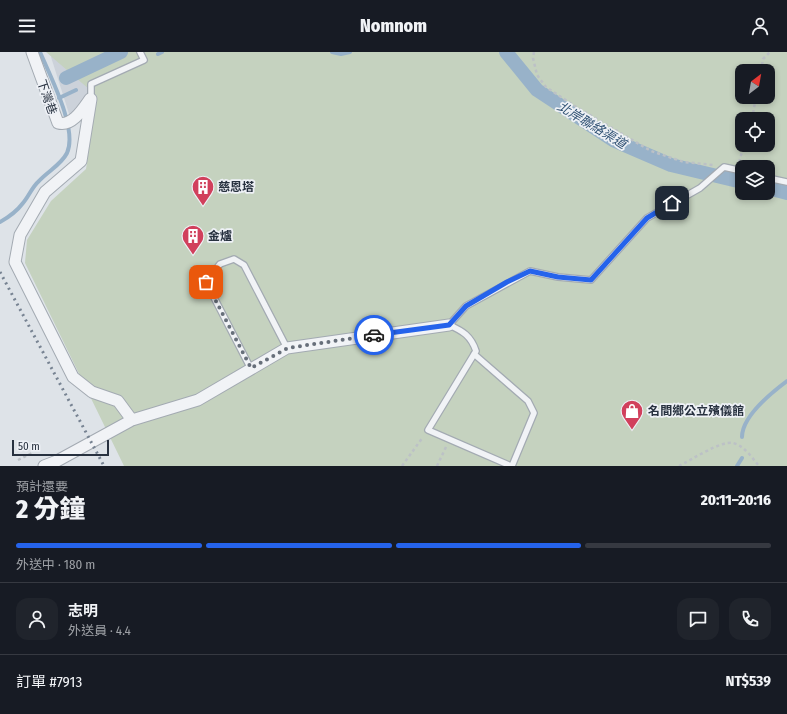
<!DOCTYPE html>
<html lang="zh-TW">
<head>
<meta charset="utf-8">
<style>
	:root { --surface:#171b24; --page:#20242c; --text:#f1f3f6; --muted:#9ea1a6; --line:#363941; --accent:#2563eb }
	body { margin:0; font-family:"Fira Sans Condensed","Noto Sans TC",sans-serif; background:var(--page); color:var(--text); height:100vh; display:flex; flex-direction:column; font-size:15px; white-space:nowrap }
	* { box-sizing:border-box; margin:0 }
	p { font-size:13px; color:var(--muted) }
	.icon { flex:none; width:22px; height:22px; fill:none; stroke:currentColor; stroke-width:2; stroke-linecap:round; stroke-linejoin:round }
	.map { position:relative; height:414px; overflow:hidden }
	.sheet { display:flex; flex-direction:column; background:var(--surface); flex:1 }
	.sheet>* { flex:none }
	.needle { width:26px; rotate:31deg }
	.fabs { position:absolute; left:735px; top:12px; display:grid; gap:8px }
	.fabs a { display:grid; place-items:center; width:40px; height:40px; border-radius:8px; background:var(--surface); box-shadow:0 2px 6px #0003; font-size:20px }
	.scale { position:absolute; left:12px; bottom:10px; width:97px; box-sizing:border-box; padding-left:4px; border:2px solid #27313f; border-top:0; font-size:11px; line-height:14px; white-space:nowrap; color:#27313f; -webkit-text-stroke:3px #eef1f6; paint-order:stroke }
	.pin { position:absolute; display:grid; place-items:center; width:34px; height:34px; color:#fff; margin:-17px; border-radius:8px; box-shadow:0 2px 6px #0006 }
	.courier { position:absolute; display:grid; place-items:center; width:40px; height:40px; margin:-20px; border:3px solid #2563eb; border-radius:50%; background:#fff; color:#222; box-shadow:0 1px 5px #0007 }
	.head em { font-style:normal; font-weight:800 }
	.head div { display:flex; flex-direction:column-reverse }
	.head { display:flex; align-items:center; justify-content:space-between; height:68px; padding:0 16px }
	h1 { font-size:26px; font-weight:800; line-height:30px }
	.bar { display:grid; grid-template-columns:repeat(4,1fr); gap:6px 4px; align-content:center; height:48px; padding:0 16px }
	.bar i { height:5px; border-radius:3px; background:var(--line) }
	.bar .selected { background:var(--accent) }
	.bar p { grid-column:span 4 }
	.line { display:flex; align-items:center; gap:10px; padding:0 16px; border-top:1px solid var(--line) }
	.line div { flex:1 }
	.round { display:grid; place-items:center; flex:none; width:42px; height:42px; border-radius:12px; background:var(--page) }
	header { display:flex; justify-content:space-between; align-items:center; height:52px; padding:0 16px; background:var(--surface); font-size:18px; font-weight:800 }
	.map>svg:first-child { display:block }
</style>
</head>
<body>
<header><svg class="icon" aria-label="menu" viewBox="0 0 24 24"><path d="M4 6h16M4 12h16M4 18h16"/></svg>Nomnom<svg class="icon" aria-label="person" viewBox="0 0 24 24"><circle cx="12" cy="8" r="4"/><path d="M4 21q1-7 8-7t8 7"/></svg></header>
<div class="map">
<svg width="787" height="414" viewBox="0 0 787 414">
	<rect width="100%" height="100%" fill="#dee3e8"/>
	<path fill="#ccd2da" d="M56 0H204L71 68 51 5Z"/>
	<path fill="#c5d2bf" fill-rule="evenodd" d="M46 0H787V414H124L25 211 27 188 51 149 86 117 97 44ZM742 19H768V45H742ZM742 67H768V93H742ZM742 115H768V141H742Z"/>
	<g fill="none" stroke-linecap="round" stroke-linejoin="round">
		<path stroke="#98b2c9" stroke-width="4" d="M332 0 341 2 350 0
			M158 2 162 0
			M59 46 76 38
			M0 170C9 165 17 159 23 151 29 144 32 135 39 129 48 119 61 113 67 101 78 77 50 24 40 0
			M742 385C742 365 771 341 787 329
			M737 414 742 406"/>
		<path stroke="#98b2c9" stroke-width="14" d="M506 0 537 38 613 88 671 113 742 130
			M66 26 121 0
			M768 136 787 141"/>
		<g stroke="#a3aab2" stroke-width="8">
			<path id="service" d="M91 47V32L144 8 140 0
				M768 126 787 130
				M474 302 528 349 534 361 512 414
				M251 317 206 230 220 212 234 207 244 213 287 296
				M511 414 428 378 476 299C471 284 463 279 449 273L466 254 530 219 558 225 591 228 647 166 700 136 724 115 742 119"/>
		</g>
		<g stroke="#a3aab2" stroke-width="13">
			<path id="minor" d="M32 0 58 71C72 75 83 57 90 47
				M91 47 81 109 45 140 20 183 15 210 73 325 92 340 118 349 132 368
				M44 414 57 409 132 368 198 348 287 296 449 273"/>
		</g>
		<path stroke="#bcc1c6" stroke-width="2.5" stroke-dasharray="3 3" stroke-linecap="butt" d="M534 0 533 6 537 23 546 35 573 53 651 99 684 110 713 113
			M761 19 763 7 770 0
			M752 67 756 45
			M739 110 744 93
			M18 408 34 400
			M402 414 423 385
			M437 414 446 395
			M679 414C691 408 722 388 733 391 745 394 752 406 759 414"/>
		<use href="#service" stroke="#f1f3f6" stroke-width="5.5"/>
		<use href="#minor" stroke="#f1f3f6" stroke-width="11"/>
		<path stroke="#778392" stroke-width="3" stroke-dasharray="2 4" stroke-linecap="butt" d="M0 220 104 414"/>
	</g>
	<g fill="none" stroke-linecap="round" stroke-linejoin="round">
		<path stroke="#676f7a" stroke-width="4" stroke-dasharray="0 7.2" d="M206 230 251 316 288 296 374 283"/>
		<path stroke="#2563eb" stroke-width="5" d="M374 283 449 273 466 254 507 230 530 219 558 225 591 228 647 166 672 151"/>
	</g>
	<defs>
		<g id="building-pin" transform="scale(1.15)"><path d="M0 17L-7.5 6A9.5 9.5 0 1 1 7.5 6Z" fill="#d1405c" stroke="#eef1f6"/><path d="M-4-6H4V6H1V3H-1V6H-4ZM-2.5-4.3h1.7v1.8h-1.7ZM.8-4.3h1.7v1.8H.8ZM-2.5-1h1.7V.8h-1.7ZM.8-1h1.7V.8H.8Z" fill="#fff"/></g>
		<g id="shop-pin" transform="scale(1.15)"><path d="M0 17L-7.5 6A9.5 9.5 0 1 1 7.5 6Z" fill="#d1405c" stroke="#eef1f6"/><path d="M-5-2.5h2.3a2.7 3.5 0 0 1 5.4 0H5L5.5 6h-11ZM-1.5-2.5h3a1.5 2.3 0 0 0-3 0Z" fill="#fff"/></g>
	</defs>
	<g fill-rule="evenodd">
		<use href="#building-pin" x="203" y="135"/>
		<use href="#building-pin" x="193" y="184"/>
		<use href="#shop-pin" x="632" y="359"/>
	</g>
	<g text-anchor="middle" dominant-baseline="central" stroke-width="3.5" stroke-linejoin="round" paint-order="stroke">
		<g font-size="12" fill="#27313f" stroke="#eef1f6">
			<text transform="translate(47 45) rotate(71)">下灣巷</text>
		</g>
		<g font-size="12" font-weight="bold" fill="#27313f" stroke="#eef1f6" text-anchor="start">
			<text x="218" y="135">慈恩塔</text>
			<text x="208" y="184">金爐</text>
			<text x="648" y="359">名間鄉公立殯儀館</text>
		</g>
		<g font-size="13" font-style="italic" fill="#305274" stroke="#eef1f6">
			<text transform="translate(592 73) rotate(31)">北岸聯絡渠道</text>
		</g>
	</g>
</svg>
<div class="fabs">
<a><svg class="needle" viewBox="-14 -14 28 28"><path d="M0-13l5 13h-10z" fill="#e53935"/><path d="M0 13l5-13h-10z" fill="#9ea1a6"/></svg></a>
<a><svg class="icon" aria-label="locate" viewBox="0 0 24 24"><circle cx="12" cy="12" r="6"/><path d="M12 2v4M12 18v4M2 12h4M18 12h4"/></svg></a>
<a><svg class="icon" aria-label="layers" viewBox="0 0 24 24"><path d="M12 4l9 5-9 5-9-5zM3 14l9 5 9-5"/></svg></a>
</div>
<div class="scale">50 m</div>
<div class="pin" style="left:206px;top:230px;background:#ea580c"><svg class="icon" aria-label="bag" viewBox="0 0 24 24"><path d="M5 8h14l-1 12H6zM9 8a3 3 0 0 1 6 0"/></svg></div>
<div class="pin" style="left:672px;top:151px;background:#1f2937"><svg class="icon" aria-label="home" viewBox="0 0 24 24"><path d="M3 11l9-7 9 7M6 9v11h12V9"/></svg></div>
<div class="courier" style="left:374px;top:283px"><svg class="icon" aria-label="car" viewBox="0 0 24 24"><path d="M5 17H2v-5l4-1 3-4h7l3 4 3 1v5h-3M9 17h6M6 11h13"/><circle cx="7" cy="17" r="2"/><circle cx="17" cy="17" r="2"/></svg></div>
</div>
<section class="sheet">
<div class="head"><div><h1>2 分鐘</h1><p>預計還要</p></div><em>20:11–20:16</em></div>
<div class="bar"><i class="selected"></i><i class="selected"></i><i class="selected"></i><i></i><p>外送中 · 180 m</p></div>
<div class="line" style="height:72px"><a class="round"><svg class="icon" aria-label="person" viewBox="0 0 24 24"><circle cx="12" cy="8" r="4"/><path d="M4 21q1-7 8-7t8 7"/></svg></a><div><b>志明</b><p>外送員 · 4.4</p></div><a class="round"><svg class="icon" aria-label="chat" viewBox="0 0 24 24"><path d="M4 5h16v11H9l-5 4z"/></svg></a><a class="round"><svg class="icon" aria-label="phone" viewBox="0 0 24 24"><path d="M5 4h4l2 5-3 2q2 4 5 5l2-3 5 2v4C11 20 4 13 5 4z"/></svg></a></div>
<div class="line" style="height:52px"><div>訂單 #7913</div><b>NT$539</b></div>
</section>
</body>
</html>
